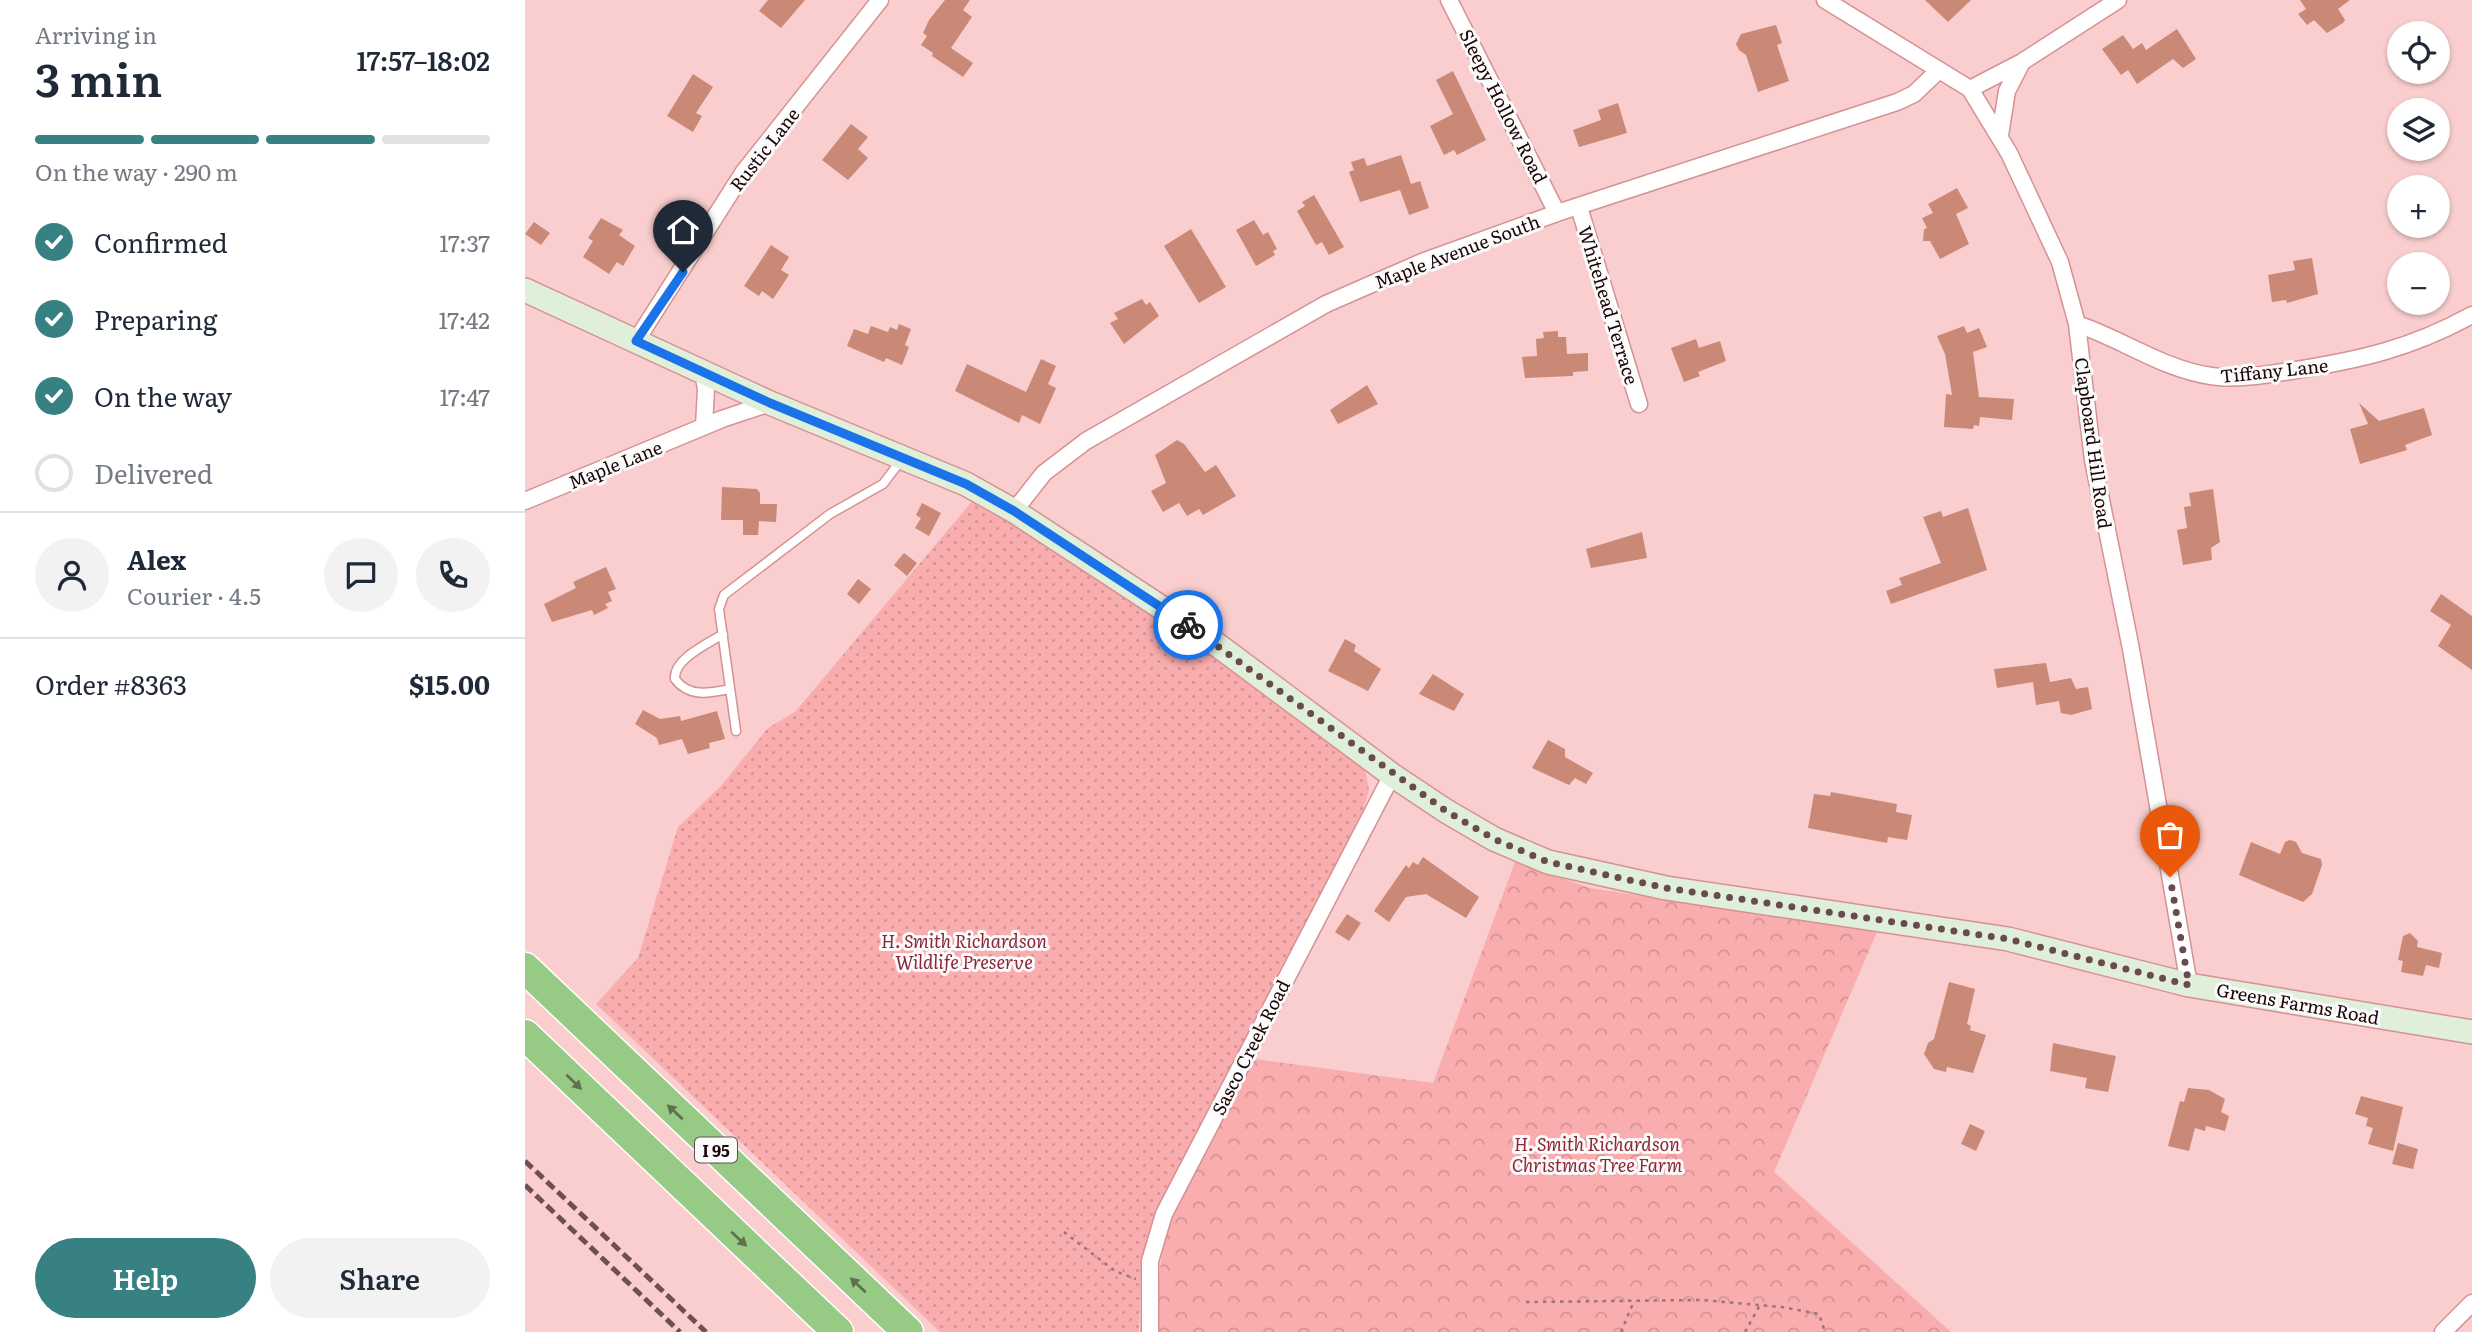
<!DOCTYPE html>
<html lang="en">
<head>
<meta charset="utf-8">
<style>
	:root { --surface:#fff; --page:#f2f2f3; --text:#1f2937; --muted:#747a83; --line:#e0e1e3; --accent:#388182 }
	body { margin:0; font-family:Literata,serif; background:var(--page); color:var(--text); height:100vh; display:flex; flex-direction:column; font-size:26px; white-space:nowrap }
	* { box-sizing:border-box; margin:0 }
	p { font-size:23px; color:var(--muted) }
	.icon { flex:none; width:38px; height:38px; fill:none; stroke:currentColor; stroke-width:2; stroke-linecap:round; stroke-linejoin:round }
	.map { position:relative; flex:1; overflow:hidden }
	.drawer { display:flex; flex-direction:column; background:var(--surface); width:525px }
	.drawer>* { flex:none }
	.controls { position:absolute; left:1862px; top:21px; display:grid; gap:14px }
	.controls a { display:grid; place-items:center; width:63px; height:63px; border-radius:50%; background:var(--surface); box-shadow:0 2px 5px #0004; font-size:35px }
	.pin { position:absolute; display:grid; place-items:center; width:60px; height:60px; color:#fff; margin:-72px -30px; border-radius:50% 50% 50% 0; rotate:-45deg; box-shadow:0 0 7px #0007 }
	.pin .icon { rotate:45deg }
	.courier { position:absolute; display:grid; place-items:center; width:70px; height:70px; margin:-35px; border:5px solid #1a73e8; border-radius:50%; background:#fff; color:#222; box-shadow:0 2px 9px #0007 }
	.headline em { font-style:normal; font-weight:600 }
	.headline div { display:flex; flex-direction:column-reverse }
	.headline { display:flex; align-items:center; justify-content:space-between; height:119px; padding:0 35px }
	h1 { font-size:46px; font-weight:600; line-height:52px }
	.bar { display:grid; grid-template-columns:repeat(4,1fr); gap:10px 7px; align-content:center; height:84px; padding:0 35px }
	.bar i { height:9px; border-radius:5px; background:var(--line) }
	.bar .on { background:var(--accent) }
	.bar p { grid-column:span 4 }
	.line { display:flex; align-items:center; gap:18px; padding:0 35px; border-top:2px solid var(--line) }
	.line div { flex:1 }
	.round { display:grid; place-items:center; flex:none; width:74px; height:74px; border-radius:37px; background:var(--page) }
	ol { padding:0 35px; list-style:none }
	li { display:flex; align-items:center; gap:21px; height:77px }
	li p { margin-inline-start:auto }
	li .icon { padding:7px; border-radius:50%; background:var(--accent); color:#fff; stroke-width:4 }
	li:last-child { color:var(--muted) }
	li i { width:38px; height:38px; border:4px solid var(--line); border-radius:50% }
	.primary-button { display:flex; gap:14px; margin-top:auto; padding:14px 35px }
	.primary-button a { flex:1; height:80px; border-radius:42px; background:var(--accent); color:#fff; font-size:28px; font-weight:600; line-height:80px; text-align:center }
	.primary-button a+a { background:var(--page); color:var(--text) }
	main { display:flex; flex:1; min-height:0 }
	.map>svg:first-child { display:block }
</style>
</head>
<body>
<main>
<section class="drawer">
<div class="headline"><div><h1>3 min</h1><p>Arriving in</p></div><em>17:57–18:02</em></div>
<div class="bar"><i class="on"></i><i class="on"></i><i class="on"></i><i></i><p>On the way · 290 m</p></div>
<ol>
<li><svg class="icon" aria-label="check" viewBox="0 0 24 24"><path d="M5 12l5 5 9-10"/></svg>Confirmed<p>17:37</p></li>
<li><svg class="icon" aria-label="check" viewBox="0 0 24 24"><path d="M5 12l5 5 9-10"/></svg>Preparing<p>17:42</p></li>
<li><svg class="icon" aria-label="check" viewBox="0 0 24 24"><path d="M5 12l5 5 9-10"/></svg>On the way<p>17:47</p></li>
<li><i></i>Delivered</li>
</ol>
<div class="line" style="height:126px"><a class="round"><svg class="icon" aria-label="person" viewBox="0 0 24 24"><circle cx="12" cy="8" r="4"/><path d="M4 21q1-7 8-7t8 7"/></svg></a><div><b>Alex</b><p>Courier · 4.5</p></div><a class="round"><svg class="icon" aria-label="chat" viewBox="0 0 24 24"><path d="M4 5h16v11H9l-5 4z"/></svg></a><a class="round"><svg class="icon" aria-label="phone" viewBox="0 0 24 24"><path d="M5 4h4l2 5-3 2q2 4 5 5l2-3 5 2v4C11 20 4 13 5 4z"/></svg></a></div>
<div class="line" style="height:91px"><div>Order #8363</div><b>$15.00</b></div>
<div class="primary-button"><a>Help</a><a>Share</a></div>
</section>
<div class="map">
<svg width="1947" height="1332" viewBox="0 0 1947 1332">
	<defs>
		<pattern id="green-dots" width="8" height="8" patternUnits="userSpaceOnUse" patternTransform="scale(1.75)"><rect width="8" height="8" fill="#f9adaf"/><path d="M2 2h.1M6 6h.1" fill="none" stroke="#d59395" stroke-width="1.8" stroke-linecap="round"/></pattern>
		<pattern id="forest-crowns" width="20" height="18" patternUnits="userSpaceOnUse" patternTransform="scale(1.75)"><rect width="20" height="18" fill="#f9adaf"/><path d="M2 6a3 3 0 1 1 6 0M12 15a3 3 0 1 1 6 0" fill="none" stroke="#d59395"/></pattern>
	</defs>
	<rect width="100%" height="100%" fill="#facece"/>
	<path fill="url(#green-dots)" d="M449 499C584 581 712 671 839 764L844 790 837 813 643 1189 616 1261 614 1332H415L71 1004 113 958 153 827 196 786 243 728 270 712Z"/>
	<path fill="url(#forest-crowns)" d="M990 862 1065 888 1352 932 1249 1172 1426 1332H634L631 1307 639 1233 730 1059 908 1083Z"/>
	<path fill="#c98976" d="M243 0H280L256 28 234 11Z
		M420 0H445L438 10 447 17 426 48 448 63 438 77 407 56 408 53 396 45 402 36 398 33 404 20Z
		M1400 0H1446L1423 22Z
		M1775 0H1825L1813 9 1820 20 1818 23 1802 33 1789 20 1782 25 1773 14 1781 9Z
		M1251 25 1257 43 1252 45 1264 81 1233 92 1221 55 1214 50 1211 44 1216 34Z
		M1652 29 1671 59 1658 68 1648 59 1612 84 1603 70 1596 75 1577 49 1598 35 1608 49 1617 43 1621 50Z
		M928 71 961 140 932 155 929 150 919 155 905 126 928 114 911 80Z
		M168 74 188 87 171 113 177 116 168 132 142 116Z
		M1093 103 1102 133 1054 147 1048 130 1076 120 1073 110Z
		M326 124 343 137 333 149 343 158 323 180 297 160Z
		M876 155 886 184 895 181 904 208 884 215 875 190 835 202 824 172 829 170 826 162 839 158 842 166Z
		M1432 188 1443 208 1431 214 1444 244 1415 259 1405 241H1398L1399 229 1402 228 1397 218 1408 213 1403 204Z
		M789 195 819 247 804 255 797 242 791 245 772 211 780 206 777 202Z
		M76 218 98 230 94 235 110 246 98 266 92 262 84 274 58 257 68 241 63 238Z
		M729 220 738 235 743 232 752 249 748 251 750 255 731 266 711 230Z
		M9 222 25 233 16 245 0 234Z
		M666 229 701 287 674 303 639 246Z
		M246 245 264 257 256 270 264 275 248 299 237 291 234 296 219 286Z
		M1787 258 1793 294 1762 303 1761 300 1747 302 1743 275 1770 270 1768 261Z
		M617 299 621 305 625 302 634 316 599 344 585 323 593 319 589 313Z
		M374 324 386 329 380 345 384 347 377 365 361 358 359 362 322 346 329 329 343 334 346 326 363 332 365 327 372 330Z
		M1439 326 1442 333 1454 328 1462 347 1448 352 1454 397 1489 399 1487 420 1455 417 1454 426 1449 425 1448 429 1419 427 1421 394 1427 395 1420 354 1412 336Z
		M1033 331V337H1041L1042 354 1063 353V371L1048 372V376L1000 378 997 357 1012 356 1011 339 1019 338 1018 332Z
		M1171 339 1174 348 1195 341 1201 361 1173 372 1175 376 1159 382 1146 348Z
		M516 359 531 366 523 384 531 388 515 424 497 415 494 423 430 391 442 364 501 392Z
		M842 385 853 404 813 424 805 410Z
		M1834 403 1854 421 1899 408 1907 435 1880 445 1882 450 1835 464 1825 429 1843 424Z
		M652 440 659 444 680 472 691 465 711 496 678 515 674 509 662 516 654 503 638 512 626 491 641 483 630 455Z
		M197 487 232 489 235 493V504H252L251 522 234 521 233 535H218V520H196Z
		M1688 489 1695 542 1686 548 1687 560 1658 565 1652 530 1662 528 1659 507 1666 506 1664 493Z
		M397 503 416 513 404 536 390 528 396 518 391 515Z
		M1443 508 1462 570 1366 604 1361 591 1377 585 1374 578 1416 563 1398 517 1416 511 1418 517Z
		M1117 532 1122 558 1066 568 1061 549Z
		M379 553 392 563 382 576 369 565Z
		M81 567 91 589 83 592 87 601 80 604 83 608 69 615 67 610 27 622 19 604 51 588 48 582Z
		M333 579 346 589 334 604 322 594Z
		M1916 594 1947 616V670L1913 646 1926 625 1905 611Z
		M820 639 831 645 829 651 856 669 843 691 803 671Z
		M1521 663 1525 682 1546 678 1551 689 1563 687 1567 709 1546 715 1536 713 1534 701 1511 705 1508 682 1472 688 1469 669Z
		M908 674 939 694 929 711 894 694Z
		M118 710 135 719 155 716 156 721 192 711 200 739 184 743 185 748 163 754 157 739 134 745 132 738 110 724Z
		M1023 740 1040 749V757L1068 773 1061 784 1050 778 1044 785 1007 768Z
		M1306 792 1372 804 1371 812 1387 815 1382 840 1363 837 1362 843 1283 828 1289 794 1305 796Z
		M1765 840 1771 842 1777 853 1796 859 1797 865 1787 894 1778 902 1714 875 1726 842 1755 854 1760 842Z
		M898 857 954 897 941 918 901 894 881 897 864 922 849 911 881 865 884 868 888 862 893 865Z
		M822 914 836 923 824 941 810 932Z
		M1885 933 1893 941 1892 947 1917 953 1914 968 1901 965 1898 976 1876 972 1878 961 1873 960 1878 936Z
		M1424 982 1450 989 1442 1024 1446 1026 1445 1030 1461 1035 1448 1073 1422 1067 1421 1072 1409 1069 1399 1054 1403 1043 1409 1039Z
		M1528 1043 1591 1056 1583 1092 1560 1088 1562 1078 1525 1071Z
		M1663 1088 1684 1090 1700 1099 1696 1112 1704 1116 1700 1131 1681 1126 1680 1131 1670 1128 1664 1151 1643 1146 1655 1101 1659 1102Z
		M1836 1096 1878 1107 1868 1151 1843 1144 1848 1128 1841 1126 1843 1118 1830 1114Z
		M1445 1124 1460 1131 1451 1151 1436 1144Z
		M1873 1143 1893 1149 1888 1169 1867 1164Z"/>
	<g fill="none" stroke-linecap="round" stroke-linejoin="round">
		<g stroke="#d59193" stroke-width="11">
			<path id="lane" d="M198 634C183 644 148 659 150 679 164 698 185 693 205 689
				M211 731 194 609 199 595 305 514 358 484 377 459"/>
		</g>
		<g stroke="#d59193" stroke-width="19">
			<path id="street" d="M924 0 1032 213
				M1300 0 1445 89 1484 153 1535 262 1552 324 1568 460 1606 649 1664 985
				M1445 89 1497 62 1593 0
				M1475 135 1482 91 1497 62
				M1054 207 1114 404
				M1552 324C1597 339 1638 369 1686 376 1711 380 1740 375 1765 371 1834 360 1885 349 1947 315
				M111 341 218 173 355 0
				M178 372 181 389 179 426
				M0 501 197 419 245 403
				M489 511 519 473 561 441 801 304 897 262 1032 213 1372 102 1389 94 1414 70
				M625 1332V1261L639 1214 867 775
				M1918 1332 1947 1303"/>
		</g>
		<g stroke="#d59193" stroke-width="26">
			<path id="secondary" d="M0 290 245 403 441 484 489 511 683 638 867 775 921 811 969 839 1023 862 1141 888 1483 939 1664 985 1947 1032"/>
		</g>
		<g stroke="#fff" stroke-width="33">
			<path id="highway" d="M0 968 383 1332
				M0 1035 313 1332"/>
		</g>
		<path stroke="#9a7778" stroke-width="2.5" stroke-dasharray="3.5 5" stroke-linecap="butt" d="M539 1232 590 1271 611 1279
			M1001 1302 1177 1300 1257 1307 1294 1314 1300 1332
			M1096 1332 1109 1301
			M1220 1332 1235 1305"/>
		<use href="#lane" stroke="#fff" stroke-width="8"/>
		<use href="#street" stroke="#fff" stroke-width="16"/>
		<use href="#secondary" stroke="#e0efda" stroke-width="23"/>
		<use href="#highway" stroke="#97ca84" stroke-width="30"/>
		<path stroke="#6e5051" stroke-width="5" stroke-dasharray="10 5" stroke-linecap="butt" d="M0 1161 181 1332
			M0 1185 155 1332"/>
	</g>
	<defs><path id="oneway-solid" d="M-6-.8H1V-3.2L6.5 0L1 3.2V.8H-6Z" transform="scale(1.75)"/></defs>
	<g fill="#5f714b">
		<use href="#oneway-solid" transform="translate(49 1082) rotate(44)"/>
		<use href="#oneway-solid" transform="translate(150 1112) rotate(-137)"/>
		<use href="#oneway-solid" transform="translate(214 1239) rotate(43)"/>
		<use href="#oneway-solid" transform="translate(333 1285) rotate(-137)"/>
	</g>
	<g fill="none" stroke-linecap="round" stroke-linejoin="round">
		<path stroke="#684b4c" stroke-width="7" stroke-dasharray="0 12.6" d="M663 625 921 811 969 839 1023 862 1141 888 1483 939 1664 985 1645 877"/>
		<path stroke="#1a73e8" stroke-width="9" d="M158 272 111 341 245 403 441 484 489 511 663 625"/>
	</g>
	<g text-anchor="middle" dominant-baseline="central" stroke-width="6" stroke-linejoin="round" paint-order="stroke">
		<rect fill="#fbfbfb" stroke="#5e4e50" stroke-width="2" x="170" y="1137.5" width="42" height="25" rx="5"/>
		<g font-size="16" font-weight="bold" fill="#1a0406">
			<text x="191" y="1150">I 95</text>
		</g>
		<g font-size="18" fill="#1a0406" stroke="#fbfbfb">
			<text transform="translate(979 106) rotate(63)">Sleepy Hollow Road</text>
			<text transform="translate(239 149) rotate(-52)">Rustic Lane</text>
			<text transform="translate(932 251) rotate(-21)">Maple Avenue South</text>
			<text transform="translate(1084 305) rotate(73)">Whitehead Terrace</text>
			<text transform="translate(1749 370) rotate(-6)">Tiffany Lane</text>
			<text transform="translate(1569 443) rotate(82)">Clapboard Hill Road</text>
			<text transform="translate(90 464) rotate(-22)">Maple Lane</text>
			<text transform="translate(1773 1003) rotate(10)">Greens Farms Road</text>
			<text transform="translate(725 1047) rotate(-63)">Sasco Creek Road</text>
		</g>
		<g font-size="18" font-style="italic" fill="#8c2534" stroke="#fbfbfb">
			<text x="439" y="940">H. Smith Richardson<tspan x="439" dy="21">Wildlife Preserve</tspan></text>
			<text x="1072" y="1143">H. Smith Richardson<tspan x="1072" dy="21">Christmas Tree Farm</tspan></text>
		</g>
	</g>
</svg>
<div class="controls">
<a><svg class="icon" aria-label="locate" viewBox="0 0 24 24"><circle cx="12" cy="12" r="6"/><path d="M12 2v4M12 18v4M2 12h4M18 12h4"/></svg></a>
<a><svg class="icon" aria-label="layers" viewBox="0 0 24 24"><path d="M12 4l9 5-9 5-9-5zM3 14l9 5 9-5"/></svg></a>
<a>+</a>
<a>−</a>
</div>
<div class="pin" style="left:1645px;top:877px;background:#ea580c"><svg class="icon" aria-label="bag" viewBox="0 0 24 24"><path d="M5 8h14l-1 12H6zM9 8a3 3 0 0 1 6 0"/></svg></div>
<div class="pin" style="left:158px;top:272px;background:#1f2937"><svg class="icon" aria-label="home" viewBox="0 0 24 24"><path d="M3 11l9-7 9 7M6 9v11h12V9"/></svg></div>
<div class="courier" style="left:663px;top:625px"><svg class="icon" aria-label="bike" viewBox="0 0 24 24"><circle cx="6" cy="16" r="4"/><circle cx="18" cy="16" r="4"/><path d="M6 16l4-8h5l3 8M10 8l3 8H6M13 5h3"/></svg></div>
</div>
</main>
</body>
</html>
